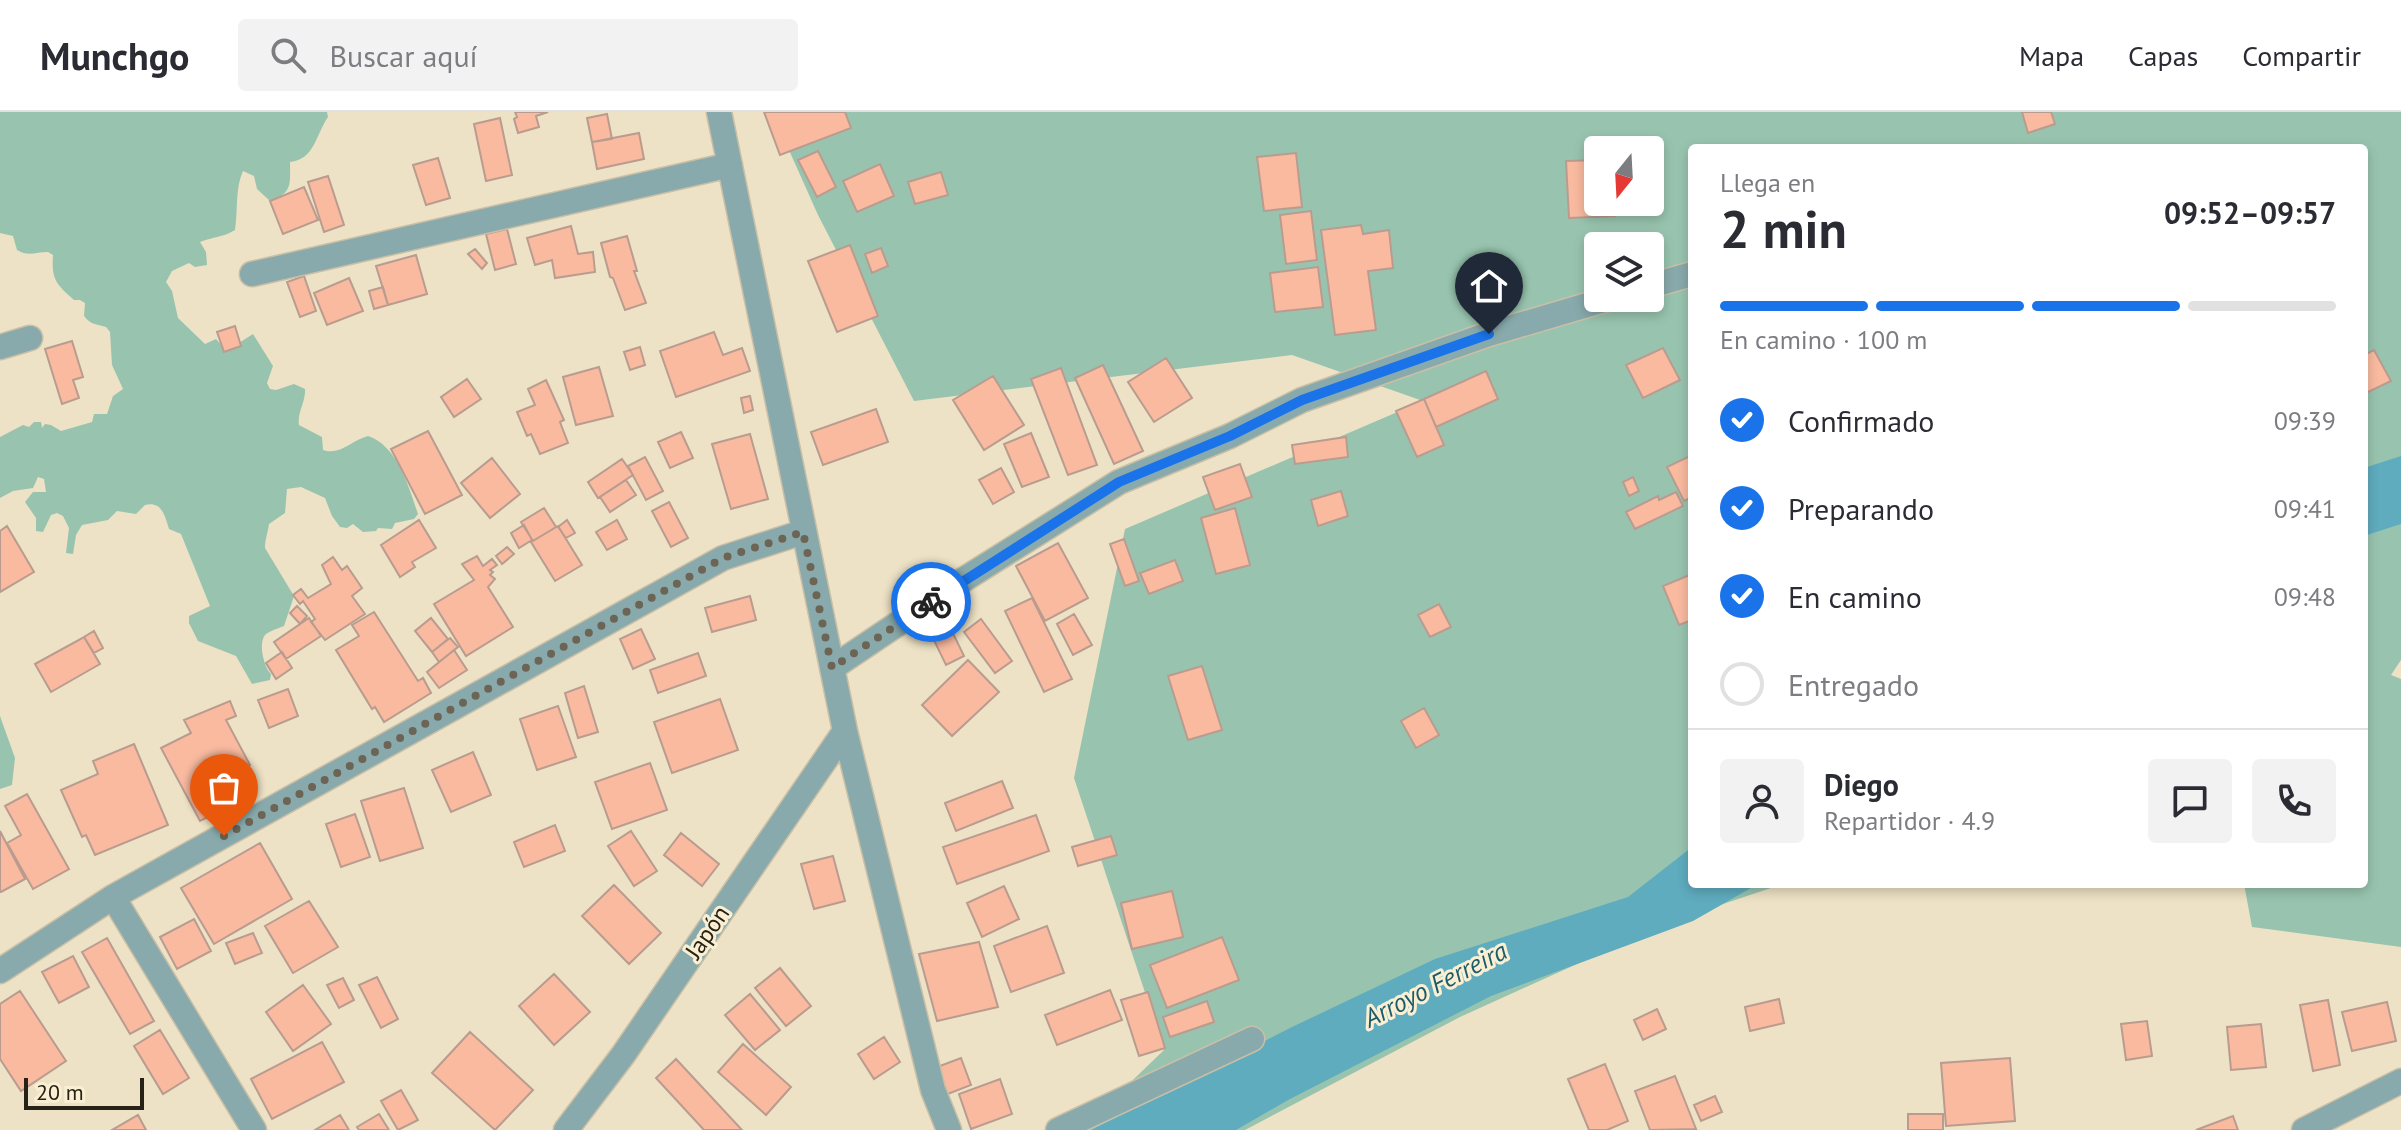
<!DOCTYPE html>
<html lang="es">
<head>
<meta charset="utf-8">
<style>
	:root { --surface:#fff; --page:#f2f2f3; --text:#2b2b33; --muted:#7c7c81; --line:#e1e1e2; --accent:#1a73e8 }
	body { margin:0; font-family:"PT Sans",sans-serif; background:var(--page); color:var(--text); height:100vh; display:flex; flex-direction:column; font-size:30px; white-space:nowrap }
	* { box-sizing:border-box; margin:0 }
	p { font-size:26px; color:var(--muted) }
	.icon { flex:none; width:44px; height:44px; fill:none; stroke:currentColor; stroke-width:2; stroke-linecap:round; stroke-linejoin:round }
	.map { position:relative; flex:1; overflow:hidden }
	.panel { position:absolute; left:1688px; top:32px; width:680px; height:744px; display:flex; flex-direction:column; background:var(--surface); border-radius:8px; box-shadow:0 4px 12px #0003 }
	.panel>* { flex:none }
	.needle { width:52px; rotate:198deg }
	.fabs { position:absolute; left:1584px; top:24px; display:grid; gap:16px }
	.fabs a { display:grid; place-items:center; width:80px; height:80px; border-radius:8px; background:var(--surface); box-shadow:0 4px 12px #0003; font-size:40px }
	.scale { position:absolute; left:24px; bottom:20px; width:120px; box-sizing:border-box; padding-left:8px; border:4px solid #272218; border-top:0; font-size:22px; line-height:28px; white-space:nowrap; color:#272218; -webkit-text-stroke:6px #faefd2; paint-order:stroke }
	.pin { position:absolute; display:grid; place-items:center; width:68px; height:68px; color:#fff; margin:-82px -34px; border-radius:50% 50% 50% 0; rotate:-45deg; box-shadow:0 0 8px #0007 }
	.pin .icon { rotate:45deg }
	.courier { position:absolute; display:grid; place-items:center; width:80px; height:80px; margin:-40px; border:6px solid #1a73e8; border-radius:50%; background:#fff; color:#222; box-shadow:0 2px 10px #0007 }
	.summary em { font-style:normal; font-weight:800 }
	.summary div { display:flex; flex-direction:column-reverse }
	.summary { display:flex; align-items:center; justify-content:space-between; height:136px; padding:0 32px }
	h1 { font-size:52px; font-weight:800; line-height:60px }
	.bar { display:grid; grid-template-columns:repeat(4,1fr); gap:12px 8px; align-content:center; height:96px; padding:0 32px }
	.bar i { height:10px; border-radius:6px; background:var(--line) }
	.bar .active { background:var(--accent) }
	.bar p { grid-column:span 4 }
	.line { display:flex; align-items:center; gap:20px; padding:0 32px; border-top:2px solid var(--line) }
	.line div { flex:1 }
	.round { display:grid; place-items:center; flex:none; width:84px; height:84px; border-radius:8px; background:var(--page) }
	ol { padding:0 32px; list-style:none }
	li { display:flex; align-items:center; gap:24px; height:88px }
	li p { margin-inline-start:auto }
	li .icon { padding:8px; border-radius:50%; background:var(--accent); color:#fff; stroke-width:4 }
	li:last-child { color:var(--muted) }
	li i { width:44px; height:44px; border:4px solid var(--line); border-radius:50% }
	header { display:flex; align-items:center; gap:48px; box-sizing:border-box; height:112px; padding:0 40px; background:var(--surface); border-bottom:2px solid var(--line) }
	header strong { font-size:38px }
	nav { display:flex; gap:44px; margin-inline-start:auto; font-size:28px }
	.search { width:560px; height:72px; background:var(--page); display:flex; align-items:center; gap:20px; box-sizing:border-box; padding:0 28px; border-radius:8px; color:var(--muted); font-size:30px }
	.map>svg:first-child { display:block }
</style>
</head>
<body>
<header>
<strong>Munchgo</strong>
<div class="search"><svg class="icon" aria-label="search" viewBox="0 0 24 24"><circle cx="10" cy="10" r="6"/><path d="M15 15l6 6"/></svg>Buscar aquí</div>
<nav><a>Mapa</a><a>Capas</a><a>Compartir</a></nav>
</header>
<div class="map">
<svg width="2401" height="1018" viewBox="0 0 2401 1018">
	<rect width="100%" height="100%" fill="#ede2c5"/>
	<path fill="#98c4af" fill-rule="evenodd" d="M0 0H327L328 5C315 24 315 47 290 50 290 72 293 81 270 89L257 77 254 64 243 59C235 76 238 99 235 118 224 125 213 125 200 130L206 140 207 153 195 155 189 151 172 159 166 170 172 179 178 206 205 232 216 227 225 237 231 236 253 222 273 254 267 271 270 277 276 278 294 272 305 277C306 289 297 300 299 313L322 325 323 338C340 344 352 328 368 324 398 334 409 376 418 402L414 407 395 411 392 417 378 416 376 419 363 420 353 412 347 416 340 415 332 404 325 386 301 375 287 377 285 401 269 412C268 420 265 427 265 436L294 484 284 514C279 516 269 519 265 523 258 532 264 555 271 562L270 568 252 572 236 544 198 529 189 511V504L210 494 181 422 169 417C165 404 162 389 145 393L136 402 117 399 108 408 82 413 76 423 73 442 66 441 69 416 63 404 57 401 51 403 43 420 36 419V406L25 390 33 380H46L44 367 38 365 33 376 13 379 0 386V325L23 313 29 315 34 310H41L42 316 45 312 51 313 61 319 92 310 94 302H107L113 284 123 277 112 253 110 220 106 215C96 212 91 213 84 204L85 191 80 188H74C57 173 51 168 53 143L48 140C36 140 28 145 17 138L13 124 0 121Z
		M772 0H2401V548L2391 563 2401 567V835L2252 815 2244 772H2364V36H1692V772H1783L1672 809 1460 905 1245 1018H1081L1164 938 1074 666 1125 417 1423 289 1292 243 914 289 818 103ZM1598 38H1650V90H1598ZM1598 134H1650V186H1598Z
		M0 604 15 646 12 673 0 677Z"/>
	<path fill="#5facbf" d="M2401 344V412L2364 424V356Z
		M1692 735V772H1758L1693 809 1491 884 1290 987 1236 1018H1091L1292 915 1435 847 1628 785Z"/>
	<path fill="#f9baa0" stroke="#b99c8f" stroke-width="2" d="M515 0H548L536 4 539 15 518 21 514 7 517 5Z
		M764 0H845L851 16 780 43Z
		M2022 0H2051L2055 12 2028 21Z
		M607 2 612 27 592 30 587 6Z
		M500 6 512 63 486 69 474 12Z
		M639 21 644 47 597 57 592 30Z
		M818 39 836 75 817 85 798 48Z
		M1296 41 1302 95 1264 99 1257 45Z
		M438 46 450 86 426 93 413 53Z
		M1598 48V90H1614L1615 104 1569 106 1566 49Z
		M880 52 894 84 857 100 843 69Z
		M941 60 948 83 915 92 908 70Z
		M328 64 344 113 324 120 308 70Z
		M304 75 318 108 283 122 270 89Z
		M1311 99 1317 148 1286 152 1280 103Z
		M1361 113 1363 122 1389 118 1393 156 1368 159 1376 218 1335 223 1321 118Z
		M571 114 578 142 593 140 595 160 555 166 552 148 535 153 527 126Z
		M507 117 516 152 495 158 486 122Z
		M627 124 637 159H634L646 191 625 198 613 166 610 165 601 131Z
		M850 133 878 204 837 220 808 149Z
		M881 136 888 154 872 161 865 142Z
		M475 137 487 151 482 157 468 142Z
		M416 143 427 182 388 193 376 154Z
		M1318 155 1323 195 1275 200 1270 161Z
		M304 164 316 199 300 205 287 170Z
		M349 166 363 199 327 213 314 181Z
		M383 175 388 193 374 197 369 179Z
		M235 214 241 234 224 240 217 220Z
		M714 220 723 243 742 236 750 259 676 285 660 239Z
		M72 229 83 265 73 268 79 286 62 292 45 237Z
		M640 235 645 253 630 258 624 240Z
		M1663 236 1680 268 1643 286 1626 253Z
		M2374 238 2391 269 2364 282V243Z
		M1166 246 1192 286 1154 310 1128 270Z
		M1103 253 1143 339 1114 352 1075 266Z
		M599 255 613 304 576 313 563 265Z
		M1061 256 1097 353 1068 363 1031 267Z
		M1486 259 1498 287 1436 315 1424 287Z
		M993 264 1024 313 984 338 953 288Z
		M467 267 481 287 454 305 441 285Z
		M546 268 564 308 560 310 568 331 540 342 531 322 527 324 517 300 535 293 528 277Z
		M750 284 753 298 744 301 741 286Z
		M1424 287 1444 333 1417 345 1396 299Z
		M876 297 888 330 823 353 811 320Z
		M428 319 462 383 425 402 391 337Z
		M681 320 693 346 670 356 658 330Z
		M1031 321 1049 365 1022 375 1004 332Z
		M750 322 768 387 731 397 712 332Z
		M1346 325 1348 345 1295 352 1292 333Z
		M1692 343V385L1684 389 1667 355Z
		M645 345 663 379 646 388 628 354Z
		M492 346 520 382 490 406 461 371Z
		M622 347 633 363 598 386 588 370Z
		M1240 352 1252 385 1215 398 1203 365Z
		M1001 356 1014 380 993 392 979 368Z
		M1633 365 1639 379 1629 384 1623 370Z
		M626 368 636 383 610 400 600 385Z
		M1341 379 1348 404 1318 414 1311 388Z
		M1676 380 1683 394 1635 417 1626 400 1658 384 1659 388Z
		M669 390 688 426 671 435 652 399Z
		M544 396 556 415 533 429 521 410Z
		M1235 396 1250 453 1216 462 1201 406Z
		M419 408 436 436 412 450 415 455 400 465 381 433Z
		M567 408 575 421 566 426 558 415Z
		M617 408 627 427 607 438 596 420Z
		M524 413 532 428 519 436 511 421Z
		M7 414 34 460 0 480V419Z
		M558 414 582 453 555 469 531 430Z
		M1124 427 1139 469 1125 474 1110 432Z
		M1058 431 1088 486 1045 509 1016 454Z
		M507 435 514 442 502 452 496 444Z
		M477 444 483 454 492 447 497 453 490 458 493 460 490 463 495 467 488 475 513 515 466 544 434 492 474 468 462 452Z
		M333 445 342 458 347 454 362 476 352 484 365 502 325 528 311 510 315 507 303 489 300 492 293 483 301 477 308 486 331 472 322 453Z
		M1175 448 1183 469 1149 482 1140 461Z
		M1692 462V508L1679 513 1663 474Z
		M750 484 756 508 712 520 705 496Z
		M1032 486 1072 567 1044 580 1005 499Z
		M1439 492 1451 515 1430 525 1418 503Z
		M297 494 307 504 300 512 290 501Z
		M374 500 418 569 423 566 431 581 384 610 375 595 372 597 336 538 359 524 352 513Z
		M1074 502 1092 533 1073 543 1057 512Z
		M309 506 321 524 286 547 274 530Z
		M431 506 448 527 432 540 415 519Z
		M981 507 1012 549 995 561 964 520Z
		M950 515 964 544 946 553 932 524Z
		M641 517 655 547 633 557 620 527Z
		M94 519 103 536 94 541 84 525Z
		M84 525 100 552 51 580 35 552Z
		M450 526 458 535 439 550 432 540Z
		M454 538 467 558 439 576 427 560Z
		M282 540 292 556 276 567 266 551Z
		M698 541 706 564 658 581 650 558Z
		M968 548 999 580 952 624 922 593Z
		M1202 554 1222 618 1188 628 1168 564Z
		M584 574 598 620 578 626 565 581Z
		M288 577 298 604 269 616 258 588Z
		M720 587 738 638 672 661 654 610Z
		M230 589 236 604 226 608 250 653 229 664 241 688 200 709 161 636 191 621 184 608Z
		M558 594 576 645 537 658 520 607Z
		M1424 596 1439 623 1416 636 1401 609Z
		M134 632 168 713 95 743 86 723 82 725 61 678 98 662 93 649Z
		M473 640 491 683 451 700 432 658Z
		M650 651 667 698 612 717 595 670Z
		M1002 669 1013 696 956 719 945 691Z
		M404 676 423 736 380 749 361 689Z
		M27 682 69 757 33 777 7 731 21 723 5 694Z
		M355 702 370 745 341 755 326 712Z
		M1036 703 1049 739 957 772 943 735Z
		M555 713 565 739 524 755 514 730Z
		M0 719 25 767 1 780 0 779Z
		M631 719 657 759 634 774 608 734Z
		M681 721 719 752 702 774 664 743Z
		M1111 724 1117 743 1078 754 1072 735Z
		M260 731 292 787 214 832 181 776Z
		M833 744 845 789 814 797 801 752Z
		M614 773 661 821 629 852 582 804Z
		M1004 774 1019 807 982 825 967 791Z
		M1172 779 1183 825 1132 837 1121 791Z
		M309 789 338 835 293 861 265 814Z
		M194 807 211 839 177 857 160 825Z
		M1047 814 1064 861 1011 880 994 834Z
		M253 821 262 841 235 852 226 831Z
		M1222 825 1239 868 1167 896 1150 853Z
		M107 826 154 909 130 922 82 840Z
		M979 830 998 895 937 909 919 842Z
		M73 844 89 875 59 891 42 860Z
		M780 856 811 894 786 914 755 876Z
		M554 862 590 900 554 933 519 894Z
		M377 865 398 907 381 916 359 873Z
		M343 866 354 888 339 896 327 873Z
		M303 873 331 912 293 939 266 900Z
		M1110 878 1122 908 1057 933 1045 903Z
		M20 879 66 949 21 979 0 947V892Z
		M1148 880 1165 936 1139 944 1121 888Z
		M750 882 780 918 755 938 725 903Z
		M1779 887 1784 911 1750 919 1745 895Z
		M2328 888 2340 953 2313 959 2300 893Z
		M1207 889 1214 910 1170 925 1163 905Z
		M2387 890 2396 929 2352 939 2342 900Z
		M1657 897 1666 917 1643 928 1634 908Z
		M2147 909 2152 944 2126 948 2121 912Z
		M2261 912 2266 955 2231 958 2227 915Z
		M160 918 189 966 163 982 134 934Z
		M470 920 533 978 495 1018 432 961Z
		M884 925 900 950 874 967 858 942Z
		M322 930 344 970 272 1007 251 967Z
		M743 932 791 975 766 1003 718 960Z
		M961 946 971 973 940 985 929 958Z
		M2010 946 2015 1009 1946 1014 1941 951Z
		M676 947 742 1018H704L656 966Z
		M1605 952 1628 1009 1607 1018H1589L1568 967Z
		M1675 964 1696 1017 1650 1018 1635 979Z
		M1000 967 1012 1002 971 1017 959 982Z
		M401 978 418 1008 398 1018 381 989Z
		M1715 984 1722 1000 1701 1009 1694 993Z
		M379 1002 389 1018H359L357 1015Z
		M1908 1002H1943V1018H1908Z
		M138 1003 146 1018H112Z
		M340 1003 349 1018H315Z
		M2233 1004 2238 1018H2196Z"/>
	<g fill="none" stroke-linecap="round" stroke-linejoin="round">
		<g stroke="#c9bfa6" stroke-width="27">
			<path id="minor" d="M719 0 845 619 933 978 949 1018
				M252 162 730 53
				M1650 174 1692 162
				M0 235 30 226
				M832 556 963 468 1119 370 1230 324 1302 288 1489 222 1611 186
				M113 785 254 1018
				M0 859 113 785 723 446 803 420
				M566 1018 623 943 845 619
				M1058 1018 1252 927
				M2304 1018 2401 969"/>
		</g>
		<use href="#minor" stroke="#89aaac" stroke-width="24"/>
	</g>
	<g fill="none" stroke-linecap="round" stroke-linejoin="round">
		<path stroke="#6c6555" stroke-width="8" stroke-dasharray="0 14.4" d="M224 724 723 446 803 420 832 556 931 490"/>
		<path stroke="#1a73e8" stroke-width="10" d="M931 490 1119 370 1230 324 1302 288 1489 222"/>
	</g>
	<g text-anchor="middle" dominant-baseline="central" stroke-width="6" stroke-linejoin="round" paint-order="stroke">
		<g font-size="24" fill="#272218" stroke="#faefd2">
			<text transform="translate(707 820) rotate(-56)">Japón</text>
		</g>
		<g font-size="26" font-style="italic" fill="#1c5c6a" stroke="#faefd2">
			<text transform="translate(1435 872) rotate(-27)">Arroyo Ferreira</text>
		</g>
	</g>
</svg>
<div class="fabs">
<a><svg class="needle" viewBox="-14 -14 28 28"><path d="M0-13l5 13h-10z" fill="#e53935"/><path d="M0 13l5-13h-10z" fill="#7c7c81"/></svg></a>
<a><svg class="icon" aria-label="layers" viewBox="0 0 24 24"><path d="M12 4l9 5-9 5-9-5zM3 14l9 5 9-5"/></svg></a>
</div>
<div class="scale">20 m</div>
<div class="pin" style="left:224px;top:724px;background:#ea580c"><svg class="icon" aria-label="bag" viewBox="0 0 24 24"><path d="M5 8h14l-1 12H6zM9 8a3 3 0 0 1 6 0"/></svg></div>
<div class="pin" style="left:1489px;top:222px;background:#1f2937"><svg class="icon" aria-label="home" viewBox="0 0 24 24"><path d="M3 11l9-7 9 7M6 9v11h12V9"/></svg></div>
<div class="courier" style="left:931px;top:490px"><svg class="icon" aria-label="bike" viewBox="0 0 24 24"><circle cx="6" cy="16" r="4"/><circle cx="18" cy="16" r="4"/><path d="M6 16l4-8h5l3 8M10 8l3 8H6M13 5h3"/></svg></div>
<section class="panel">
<div class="summary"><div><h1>2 min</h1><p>Llega en</p></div><em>09:52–09:57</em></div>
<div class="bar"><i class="active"></i><i class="active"></i><i class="active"></i><i></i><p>En camino · 100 m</p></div>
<ol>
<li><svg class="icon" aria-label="check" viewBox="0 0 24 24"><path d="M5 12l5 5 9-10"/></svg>Confirmado<p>09:39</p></li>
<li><svg class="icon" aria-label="check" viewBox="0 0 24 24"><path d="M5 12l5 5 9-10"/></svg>Preparando<p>09:41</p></li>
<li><svg class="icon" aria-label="check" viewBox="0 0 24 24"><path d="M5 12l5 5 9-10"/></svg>En camino<p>09:48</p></li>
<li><i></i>Entregado</li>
</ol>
<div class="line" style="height:144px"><a class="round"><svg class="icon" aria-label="person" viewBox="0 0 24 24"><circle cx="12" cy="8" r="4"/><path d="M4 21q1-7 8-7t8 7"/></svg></a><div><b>Diego</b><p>Repartidor · 4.9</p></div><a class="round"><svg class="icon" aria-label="chat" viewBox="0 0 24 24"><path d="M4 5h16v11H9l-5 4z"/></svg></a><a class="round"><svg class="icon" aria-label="phone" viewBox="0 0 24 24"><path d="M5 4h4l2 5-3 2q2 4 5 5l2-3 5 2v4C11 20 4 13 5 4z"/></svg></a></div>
</section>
</div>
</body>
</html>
